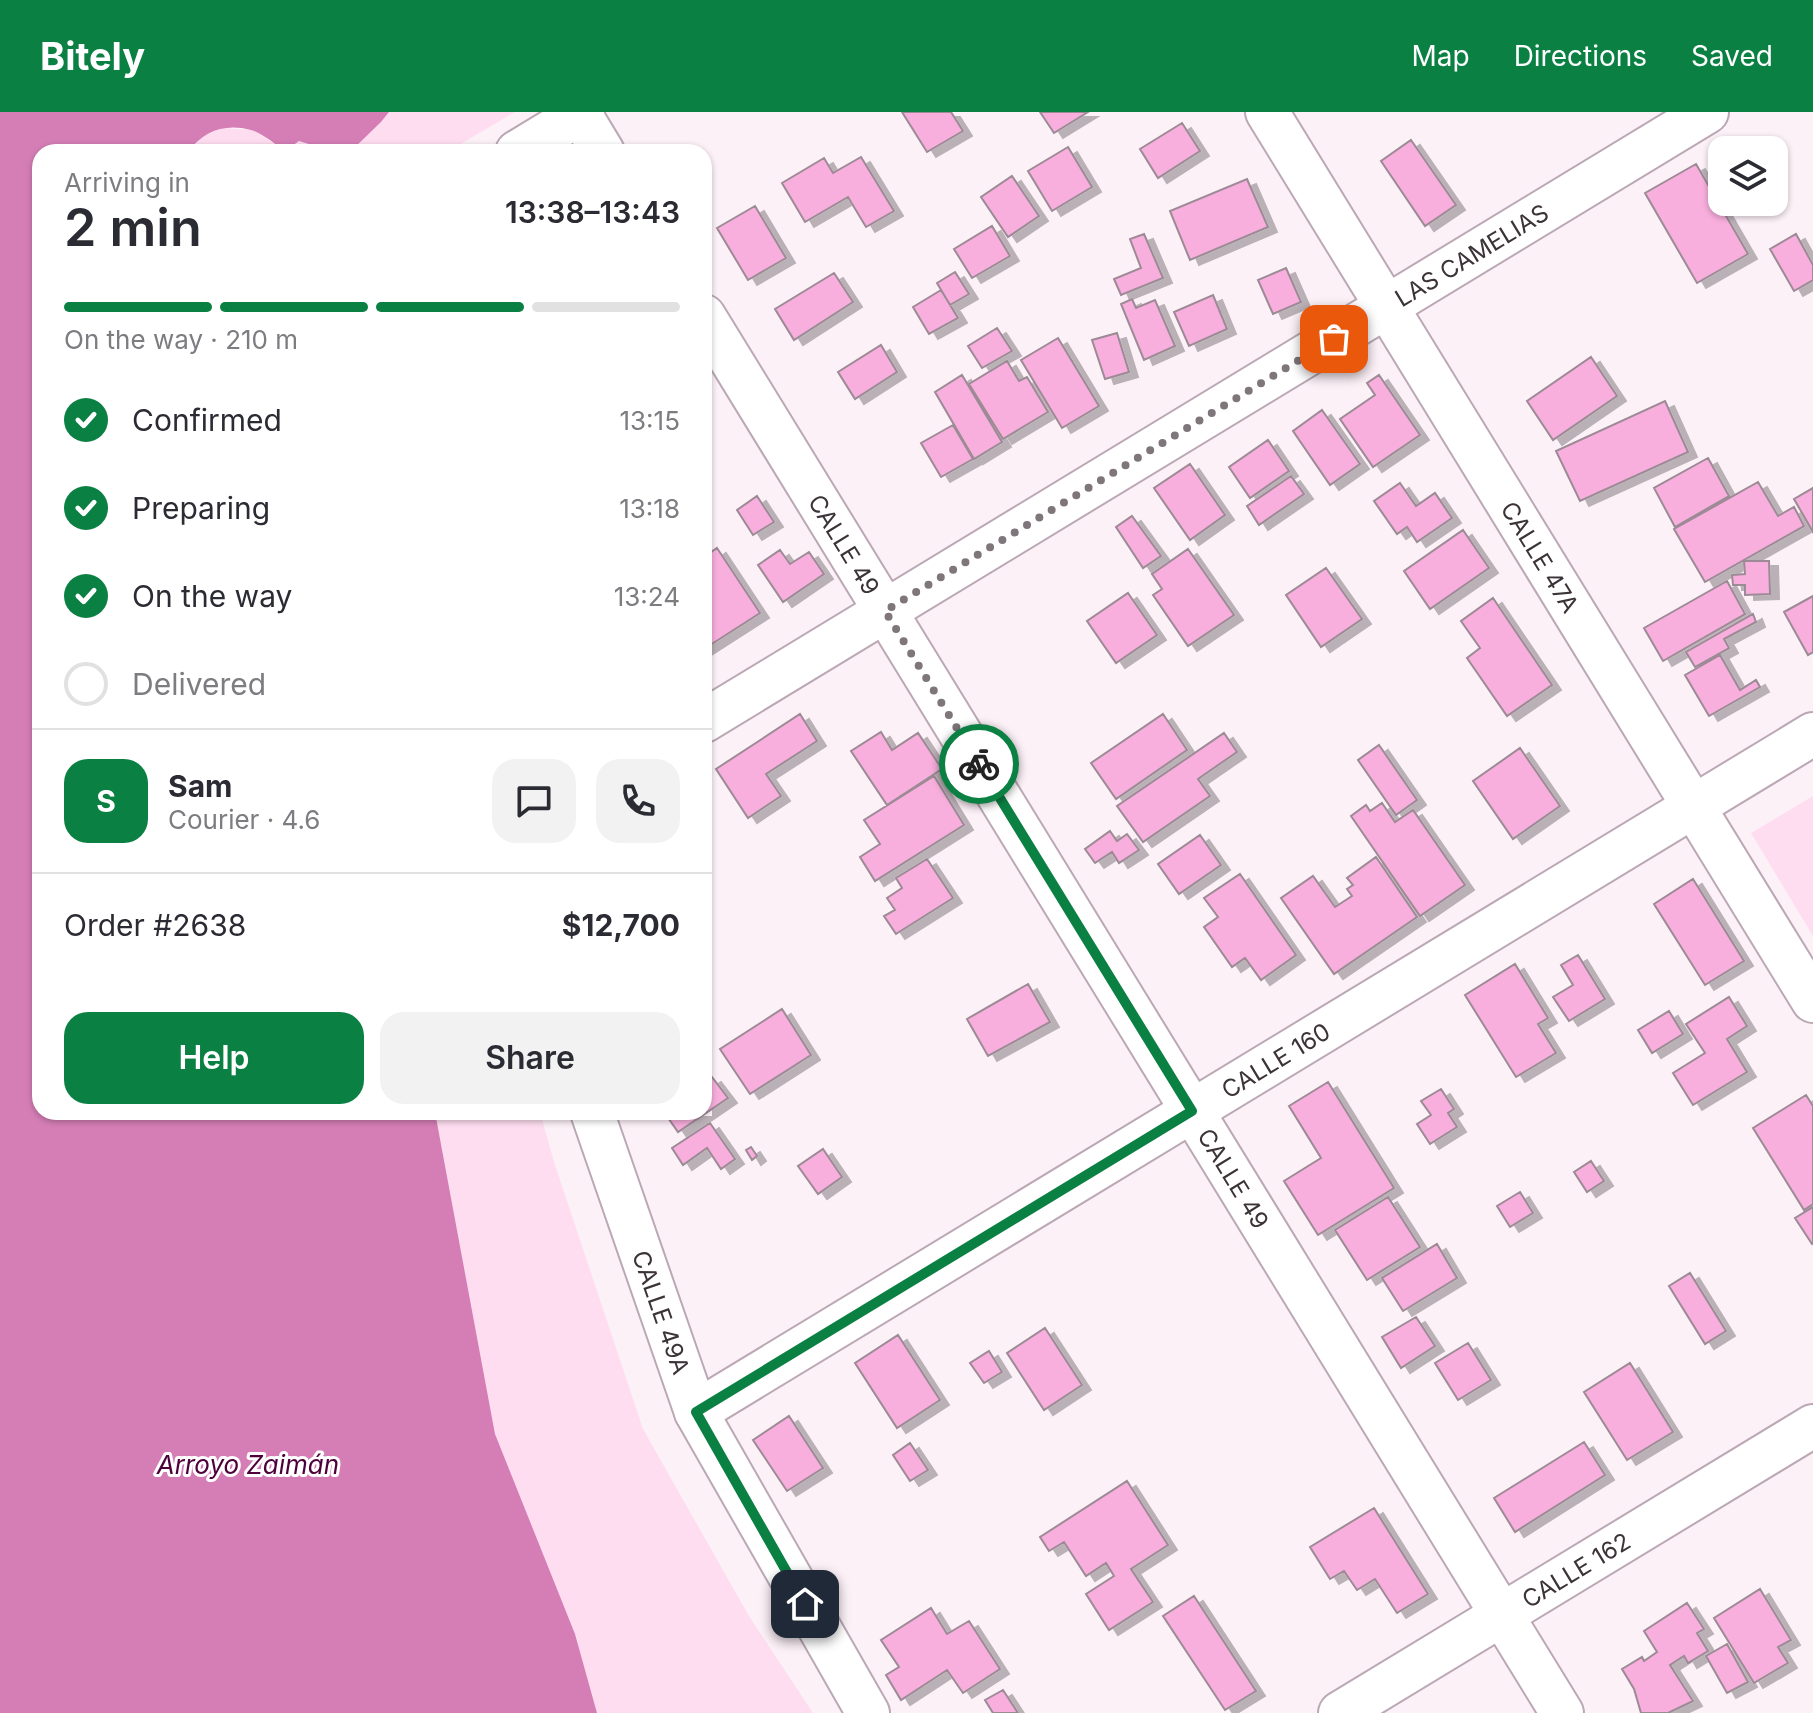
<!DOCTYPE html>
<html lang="en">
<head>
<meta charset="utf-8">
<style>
	:root { --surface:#fff; --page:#f2f2f3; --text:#2b2b33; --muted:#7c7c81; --line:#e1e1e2; --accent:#0b8043 }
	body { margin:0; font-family:Inter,sans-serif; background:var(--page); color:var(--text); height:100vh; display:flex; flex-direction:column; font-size:30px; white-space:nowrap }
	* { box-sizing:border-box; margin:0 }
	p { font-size:26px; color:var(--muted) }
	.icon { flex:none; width:44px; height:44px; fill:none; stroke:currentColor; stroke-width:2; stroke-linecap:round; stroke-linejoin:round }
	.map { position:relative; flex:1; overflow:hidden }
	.details { position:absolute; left:32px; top:32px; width:680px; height:976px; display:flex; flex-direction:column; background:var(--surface); border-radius:24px; box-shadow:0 2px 6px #0004 }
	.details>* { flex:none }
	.fabs { position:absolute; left:1708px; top:24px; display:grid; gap:16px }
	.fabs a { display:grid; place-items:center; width:80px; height:80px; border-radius:16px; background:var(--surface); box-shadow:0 2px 6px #0004; font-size:40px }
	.pin { position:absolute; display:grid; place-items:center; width:68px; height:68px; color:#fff; margin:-34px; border-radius:16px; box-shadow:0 4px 12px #0006 }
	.courier { position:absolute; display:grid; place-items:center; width:80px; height:80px; margin:-40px; border:6px solid #0b8043; border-radius:50%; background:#fff; color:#222; box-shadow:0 2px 10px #0007 }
	.summary em { font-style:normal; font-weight:600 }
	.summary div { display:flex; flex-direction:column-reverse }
	.summary { display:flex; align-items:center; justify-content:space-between; height:136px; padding:0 32px }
	h1 { font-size:52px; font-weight:600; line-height:60px }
	.bar { display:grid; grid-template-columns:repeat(4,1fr); gap:12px 8px; align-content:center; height:96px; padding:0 32px }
	.bar i { height:10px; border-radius:6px; background:var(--line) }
	.bar .active { background:var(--accent) }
	.bar p { grid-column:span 4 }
	.line { display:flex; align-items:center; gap:20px; padding:0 32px; border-top:2px solid var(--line) }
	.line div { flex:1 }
	.round { display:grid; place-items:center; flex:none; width:84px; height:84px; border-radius:24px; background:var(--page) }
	ol { padding:0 32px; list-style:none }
	li { display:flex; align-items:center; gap:24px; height:88px }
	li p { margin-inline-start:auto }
	li .icon { padding:8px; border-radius:50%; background:var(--accent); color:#fff; stroke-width:4 }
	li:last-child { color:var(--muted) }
	li i { width:44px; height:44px; border:4px solid var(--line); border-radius:50% }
	.cta { display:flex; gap:16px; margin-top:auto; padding:16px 32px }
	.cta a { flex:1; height:92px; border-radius:24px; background:var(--accent); color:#fff; font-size:32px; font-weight:600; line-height:92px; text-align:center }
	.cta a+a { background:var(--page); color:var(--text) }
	header { display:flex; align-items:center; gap:48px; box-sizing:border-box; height:112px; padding:0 40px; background:var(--accent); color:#fff }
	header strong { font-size:38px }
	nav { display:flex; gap:44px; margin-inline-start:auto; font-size:28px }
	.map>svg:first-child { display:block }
</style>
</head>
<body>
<header>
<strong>Bitely</strong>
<nav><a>Map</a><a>Directions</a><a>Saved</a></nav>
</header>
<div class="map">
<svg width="1813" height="1601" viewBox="0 0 1813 1601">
	<defs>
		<filter id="shadow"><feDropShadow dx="9" dy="5" stdDeviation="0" flood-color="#0004"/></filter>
	</defs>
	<rect width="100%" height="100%" fill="#fdf1f8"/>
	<path fill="#feddf0" d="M389 0H515L447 40H350L381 10Z
		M222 16 253 18 284 38 299 29 334 40H188L197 27Z
		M1813 684V824L1751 721Z
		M435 1000H540L554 1050 643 1317 749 1504 813 1601H597L575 1522 495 1322Z"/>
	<path fill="#d57eb6" d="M0 0H389L381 10 350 40H334L299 29 285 39C275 32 262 21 251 18 225 11 203 19 188 40H40V1000H435L495 1322 575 1522 597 1601H0Z"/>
	<path fill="#f8afdd" stroke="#9c8a95" stroke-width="2" filter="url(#shadow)" d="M902 0H951L963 19 927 40Z
		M1040 0H1088L1054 21Z
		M1182 11 1200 39 1158 66 1140 37Z
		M1411 28 1456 93 1425 114 1381 49Z
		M1068 35 1092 75 1052 99 1028 59Z
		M861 45 894 99 866 115 848 85 805 110 782 71 824 46 833 61Z
		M1696 52 1748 142 1697 171 1645 81Z
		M1012 64 1039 104 1008 125 981 85Z
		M1247 67 1268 115 1190 148 1170 99Z
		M755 94 786 146 748 168 717 116Z
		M992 114 1010 144 972 166 954 137Z
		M1144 122 1163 166 1121 183 1114 167 1141 156 1130 127Z
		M1796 122 1813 153V168L1794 179 1770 137Z
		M1286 156 1301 190 1273 202 1258 168Z
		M955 160 969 182 950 193 937 171Z
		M834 161 853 190 794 228 775 197Z
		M941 178 958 206 929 222 913 195Z
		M1213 183 1227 217 1189 234 1174 200Z
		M1132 187 1136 196 1155 188 1175 234 1144 248 1121 192Z
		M997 216 1012 239 982 256 968 234Z
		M1117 221 1129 260 1105 267 1092 228Z
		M1058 226 1099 294 1062 316 1021 248Z
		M881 233 897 260 855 287 838 260Z
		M1591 245 1617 284 1553 328 1527 289Z
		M1007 249 1019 269 1027 265 1048 300 1003 327 969 272Z
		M962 263 1002 330 974 347 935 280Z
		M1379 263 1420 323 1373 355 1340 307 1375 283 1367 271Z
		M1665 289 1688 340 1580 389 1556 339Z
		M1322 298 1360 352 1330 373 1293 319Z
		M953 313 973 347 941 365 921 331Z
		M1268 328 1289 359 1250 386 1229 355Z
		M1708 346 1729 384 1675 415 1654 376Z
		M1190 352 1225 403 1190 428 1154 376Z
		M1291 364 1304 382 1259 413 1247 394Z
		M1758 370 1778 404 1794 395 1804 414 1705 470 1674 417Z
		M1400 371 1416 394 1435 381 1452 406 1417 430 1407 415 1397 422 1374 389Z
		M1813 376V420L1794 387Z
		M757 384 774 410 753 423 737 398Z
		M1132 404 1161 444 1143 456 1116 415Z
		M1463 418 1489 456 1430 497 1404 459Z
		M717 436 760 501 704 537V445Z
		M1188 437 1234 503 1188 534 1153 483 1162 477 1152 462Z
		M780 438 790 452 809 440 824 462 783 490 758 453Z
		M1744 449H1769L1770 482 1745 483V473H1733L1732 463 1745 462Z
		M1326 456 1362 507 1321 535 1286 483Z
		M1727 469 1745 502 1663 549 1644 516Z
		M1128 481 1157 523 1116 551 1087 509Z
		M1813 484V540L1808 543 1784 500Z
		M1493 486 1552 573 1507 604 1467 546 1480 536 1461 509Z
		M1753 502 1756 510 1724 527 1729 536 1695 555 1686 540Z
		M1720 543 1740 578 1756 568 1760 575 1709 604 1685 563Z
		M800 602 817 629 766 662 781 684 748 706 716 657Z
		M1163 602 1187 638 1116 687 1091 651Z
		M881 620 892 638 918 621 942 657 887 693 851 639Z
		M1224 621 1237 640 1198 667 1210 684 1143 730 1117 694Z
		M1379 633 1417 688 1396 703 1358 648Z
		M1520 636 1560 694 1513 727 1473 669Z
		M934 664 964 713 875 769 860 745 880 732 864 708Z
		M1382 691 1395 710 1413 698 1465 773 1420 804 1351 704 1366 693 1370 699Z
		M1110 719 1117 729 1127 722 1139 738 1119 751 1112 740 1095 751 1085 737Z
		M1200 723 1221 753 1179 782 1158 752Z
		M1376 745 1417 805 1334 862 1281 786 1313 764 1335 795 1352 784 1347 777 1353 773 1347 766Z
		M927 747 953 786 896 822 884 804 895 798 887 786 902 776 896 766Z
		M1240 762 1296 843 1261 868 1245 846 1232 855 1204 815 1218 805 1204 786Z
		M1693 767 1744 849 1705 873 1654 792Z
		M1578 843 1605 887 1569 909 1553 885 1573 873 1561 853Z
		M1515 852 1548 906 1538 912 1556 941 1516 965 1465 883Z
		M1028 872 1050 910 988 944 967 907Z
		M1729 885 1747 914 1727 927 1747 960 1693 993 1673 961 1705 941 1686 912Z
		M782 897 811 943 750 982 720 937Z
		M1669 899 1683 922 1652 941 1638 918Z
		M712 965 728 986 678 1020 664 1000H704V970Z
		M1328 970 1394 1076 1318 1123 1284 1069 1321 1046 1289 994Z
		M1441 977 1454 997 1448 1001 1457 1015 1430 1032 1417 1012 1431 1003 1421 989Z
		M1806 983 1813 994V1092L1804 1098 1753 1016Z
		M710 1011 735 1047 721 1057 707 1036 683 1053 672 1036Z
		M751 1035 757 1044 752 1048 746 1038Z
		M823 1037 842 1065 818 1082 798 1054Z
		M1591 1049 1604 1069 1587 1080 1574 1060Z
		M1520 1080 1533 1101 1510 1115 1497 1094Z
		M1388 1085 1420 1135 1367 1168 1335 1118Z
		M1813 1095V1131L1812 1132 1795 1106Z
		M1437 1132 1457 1166 1403 1199 1382 1166Z
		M1690 1161 1726 1219 1705 1232 1669 1174Z
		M1416 1205 1435 1234 1401 1256 1382 1225Z
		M1045 1216 1082 1273 1044 1298 1007 1241Z
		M898 1223 940 1288 897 1316 855 1251Z
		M1468 1231 1491 1268 1458 1288 1435 1251Z
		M989 1239 1002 1260 984 1271 970 1251Z
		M1630 1251 1673 1320 1627 1348 1584 1280Z
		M789 1304 823 1356 787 1379 753 1328Z
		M1584 1330 1605 1363 1515 1420 1494 1386Z
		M910 1331 928 1358 910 1369 893 1343Z
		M1127 1369 1168 1433 1131 1457 1153 1490 1109 1518 1086 1482 1114 1464 1106 1451 1086 1464 1064 1430 1049 1439 1040 1425Z
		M1374 1396 1428 1482 1397 1501 1375 1467 1357 1478 1344 1459 1330 1467 1310 1435Z
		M1760 1477 1791 1528 1778 1535 1788 1551 1754 1571 1714 1506Z
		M1194 1484 1256 1579 1225 1598 1163 1504Z
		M1687 1491 1704 1517 1697 1521 1708 1539 1688 1551 1684 1544 1670 1553 1693 1589 1668 1601H1641L1634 1577 1622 1557 1642 1545 1644 1549 1657 1540 1644 1519Z
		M931 1496 947 1522 969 1509 1000 1557 963 1581 947 1558 901 1588 886 1563 899 1555 881 1528Z
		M1727 1532 1748 1570 1727 1581 1706 1544Z
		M1003 1578 1018 1601H993L985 1588Z"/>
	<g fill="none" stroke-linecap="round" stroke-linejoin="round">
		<g stroke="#bba8b4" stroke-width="46">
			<g id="minor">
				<path id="s1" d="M1267 0 1813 889"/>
				<path d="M580 2 603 40"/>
				<path d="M517 40 583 0"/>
				<path id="s2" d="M704 204 1562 1601"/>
				<path id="s3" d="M704 609 1707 0"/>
				<path id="s4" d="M592 1000 696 1300 868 1601"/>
				<path id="s5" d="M696 1300 1813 622"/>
				<path id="s6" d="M1340 1601 1813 1314"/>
			</g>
		</g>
		<use href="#minor" stroke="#fff" stroke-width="42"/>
	</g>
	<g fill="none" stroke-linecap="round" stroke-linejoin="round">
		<path stroke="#7f767b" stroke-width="8" stroke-dasharray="0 14.4" d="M979 652 885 499 1334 227"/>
		<path stroke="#0b8043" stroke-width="10" d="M805 1492 696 1300 1192 999 979 652"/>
	</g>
	<g text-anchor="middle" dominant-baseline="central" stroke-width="6" stroke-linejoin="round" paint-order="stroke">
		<g font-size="24" fill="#3b3338" stroke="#fff">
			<text stroke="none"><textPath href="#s3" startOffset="898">LAS CAMELIAS</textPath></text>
			<text stroke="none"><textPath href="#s2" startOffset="268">CALLE 49</textPath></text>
			<text stroke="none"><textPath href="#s1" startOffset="522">CALLE 47A</textPath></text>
			<text stroke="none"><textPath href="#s5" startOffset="678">CALLE 160</textPath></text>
			<text stroke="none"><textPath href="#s2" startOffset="1012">CALLE 49</textPath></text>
			<text stroke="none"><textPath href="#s4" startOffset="212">CALLE 49A</textPath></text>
			<text stroke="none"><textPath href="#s6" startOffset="276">CALLE 162</textPath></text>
		</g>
		<g font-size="26" font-style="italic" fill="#4e003b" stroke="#fff">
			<text x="248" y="1352">Arroyo Zaimán</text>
		</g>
	</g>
</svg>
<div class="fabs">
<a><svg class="icon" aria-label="layers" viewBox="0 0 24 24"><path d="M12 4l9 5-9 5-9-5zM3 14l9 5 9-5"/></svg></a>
</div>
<div class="pin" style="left:1334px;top:227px;background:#ea580c"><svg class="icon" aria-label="bag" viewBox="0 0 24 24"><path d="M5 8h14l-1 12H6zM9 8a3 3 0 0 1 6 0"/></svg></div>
<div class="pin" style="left:805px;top:1492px;background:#1f2937"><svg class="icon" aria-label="home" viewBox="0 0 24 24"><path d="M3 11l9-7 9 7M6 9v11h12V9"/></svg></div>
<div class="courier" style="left:979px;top:652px"><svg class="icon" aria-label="bike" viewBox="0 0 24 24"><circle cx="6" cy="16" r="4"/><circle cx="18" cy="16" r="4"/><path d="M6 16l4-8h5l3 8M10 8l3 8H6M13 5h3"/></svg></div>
<section class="details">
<div class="summary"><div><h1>2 min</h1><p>Arriving in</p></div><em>13:38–13:43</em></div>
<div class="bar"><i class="active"></i><i class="active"></i><i class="active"></i><i></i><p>On the way · 210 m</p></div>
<ol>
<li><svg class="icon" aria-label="check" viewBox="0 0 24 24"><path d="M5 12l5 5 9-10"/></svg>Confirmed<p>13:15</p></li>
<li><svg class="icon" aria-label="check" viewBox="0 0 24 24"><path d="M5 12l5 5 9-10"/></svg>Preparing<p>13:18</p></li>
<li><svg class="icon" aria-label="check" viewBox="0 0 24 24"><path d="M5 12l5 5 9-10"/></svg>On the way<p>13:24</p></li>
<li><i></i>Delivered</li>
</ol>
<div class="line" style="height:144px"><b class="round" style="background:var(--accent);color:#fff">S</b><div><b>Sam</b><p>Courier · 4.6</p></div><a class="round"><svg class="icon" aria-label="chat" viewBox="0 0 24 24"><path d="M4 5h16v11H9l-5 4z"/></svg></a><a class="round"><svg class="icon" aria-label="phone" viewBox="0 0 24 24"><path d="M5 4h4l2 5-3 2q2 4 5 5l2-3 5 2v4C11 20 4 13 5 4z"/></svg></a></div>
<div class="line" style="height:104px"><div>Order #2638</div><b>$12,700</b></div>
<div class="cta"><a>Help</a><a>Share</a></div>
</section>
</div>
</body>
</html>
